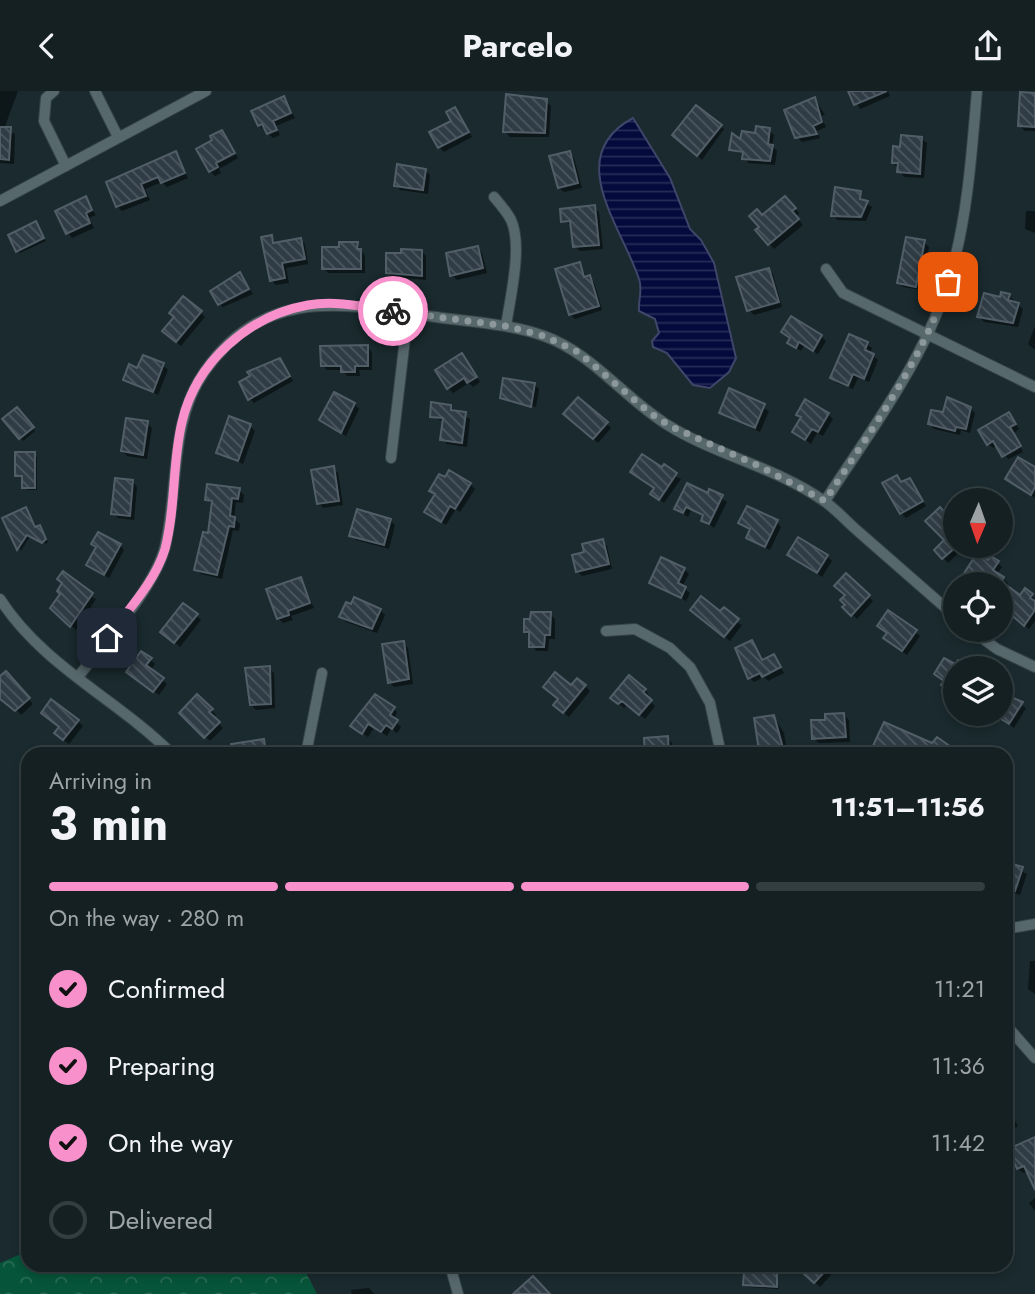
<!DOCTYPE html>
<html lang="en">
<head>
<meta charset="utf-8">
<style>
	:root { --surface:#142022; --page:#1d282a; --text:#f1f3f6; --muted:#9da3a5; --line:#333e40; --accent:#f890cb }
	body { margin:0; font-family:Jost,sans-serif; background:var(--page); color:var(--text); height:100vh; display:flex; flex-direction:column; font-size:26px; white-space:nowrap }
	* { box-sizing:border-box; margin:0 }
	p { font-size:23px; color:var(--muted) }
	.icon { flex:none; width:38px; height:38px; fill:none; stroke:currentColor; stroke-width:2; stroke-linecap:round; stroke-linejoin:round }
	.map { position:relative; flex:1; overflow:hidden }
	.drawer { position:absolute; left:21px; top:656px; width:992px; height:525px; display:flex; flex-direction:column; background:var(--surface); border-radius:21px; box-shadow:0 4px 10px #0003,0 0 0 2px var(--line) }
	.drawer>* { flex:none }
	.needle { width:46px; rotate:182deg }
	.buttons { position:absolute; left:943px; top:397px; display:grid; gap:14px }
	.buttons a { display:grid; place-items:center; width:70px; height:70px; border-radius:50%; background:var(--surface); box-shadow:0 4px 10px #0003,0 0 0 2px var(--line); font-size:35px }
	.pin { position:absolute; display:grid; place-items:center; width:60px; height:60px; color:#fff; margin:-30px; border-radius:14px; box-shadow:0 4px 10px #0006 }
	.courier { position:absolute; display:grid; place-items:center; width:70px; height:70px; margin:-35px; border:5px solid #f890cb; border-radius:50%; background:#fff; color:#222; box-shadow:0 2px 9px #0007 }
	.overview em { font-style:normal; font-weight:700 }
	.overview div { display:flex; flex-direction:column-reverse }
	.overview { display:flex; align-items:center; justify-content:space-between; height:119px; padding:0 28px }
	h1 { font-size:46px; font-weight:700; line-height:52px }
	.bar { display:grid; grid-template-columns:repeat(4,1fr); gap:10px 7px; align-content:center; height:84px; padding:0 28px }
	.bar i { height:9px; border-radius:5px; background:var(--line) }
	.bar .selected { background:var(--accent) }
	.bar p { grid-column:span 4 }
	ol { padding:0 28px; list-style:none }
	li { display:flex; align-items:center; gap:21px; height:77px }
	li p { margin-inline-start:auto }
	li .icon { padding:7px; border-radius:50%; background:var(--accent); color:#111; stroke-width:4 }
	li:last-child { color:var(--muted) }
	li i { width:38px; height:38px; border:4px solid var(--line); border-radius:50% }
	header { display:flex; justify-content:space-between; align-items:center; height:91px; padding:0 28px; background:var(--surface); font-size:32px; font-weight:700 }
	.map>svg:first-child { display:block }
</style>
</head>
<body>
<header><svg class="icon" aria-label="back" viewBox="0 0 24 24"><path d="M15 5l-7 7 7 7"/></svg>Parcelo<svg class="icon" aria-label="share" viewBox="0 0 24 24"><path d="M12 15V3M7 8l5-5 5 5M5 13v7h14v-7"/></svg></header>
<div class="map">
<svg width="1035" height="1203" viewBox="0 0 1035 1203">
	<defs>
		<pattern id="forest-crowns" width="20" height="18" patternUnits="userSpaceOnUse" patternTransform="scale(1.75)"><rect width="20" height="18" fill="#065439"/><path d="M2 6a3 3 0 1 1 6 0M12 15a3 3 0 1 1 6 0" fill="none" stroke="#296c55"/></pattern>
		<pattern id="water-rules" width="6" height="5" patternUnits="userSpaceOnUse" patternTransform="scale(1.75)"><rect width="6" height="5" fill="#040a3b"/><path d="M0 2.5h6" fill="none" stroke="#272d57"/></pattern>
		<pattern id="building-back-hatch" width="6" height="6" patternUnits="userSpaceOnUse" patternTransform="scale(1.75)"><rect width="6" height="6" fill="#303c45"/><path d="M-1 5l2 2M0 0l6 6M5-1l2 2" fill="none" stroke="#4d575f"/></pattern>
	</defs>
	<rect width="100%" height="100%" fill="#1a2a2e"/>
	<path fill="url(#forest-crowns)" d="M28 1160V1174H302L317 1203H0V1172Z"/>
	<path fill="url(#water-rules)" stroke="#3f466a" stroke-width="2" d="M633 27 670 87 690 138 701 149 714 172 736 267 729 281 710 297 693 294 667 262 653 256 652 250 659 242 655 228 639 220C638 209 643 198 639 188 622 136 562 65 633 27Z"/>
	<path fill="#0007" d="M0 0H18L4 38 15 43 14 73 0 72Z
		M850 0H888L890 5 860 18Z
		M1035 4V40H1025L1020 35Z
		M283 7 295 27 276 35 280 44 273 47 259 34 253 21Z
		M815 8 825 24 821 25 826 36 817 40 820 47 802 51 797 46Z
		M546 10 551 15 549 46H510L505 41Z
		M455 18 472 46 444 61 439 56 453 30Z
		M719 34 724 38 702 69 679 48Z
		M769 39 774 44 772 55 777 60 775 74 748 72 744 64 731 58Z
		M222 41 238 67 219 78 221 82 215 85 210 80 215 50Z
		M922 48 927 52 924 87 904 86 893 71 901 58Z
		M175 62 188 87 167 96 162 91 145 98 150 109 122 120 117 115 108 92Z
		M569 62 574 67 582 97 564 101 559 97Z
		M426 80 430 84 428 103 400 99 396 94Z
		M860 102 864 111 872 116 866 130 837 129 833 124Z
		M85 108 96 124 89 127 94 137 72 147 68 142Z
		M790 112 799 122 796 126 803 134 774 158 758 140 763 126Z
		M594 116 599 121 603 158 580 160 575 156 572 134 563 130Z
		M1026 120H1035V142L1025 138Z
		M36 132 46 150 20 162 17 159Z
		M271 146 276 153 300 149 305 153 308 173 286 177 289 192 276 194 271 189Z
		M924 151 929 156 921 199 903 196 898 191Z
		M357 153 365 165V182H328L324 177Z
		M478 157 482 162 487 182 457 189 452 184Z
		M421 160 426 165V189L393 186 388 182Z
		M579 173 587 187 594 191 602 219 575 228 570 223Z
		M769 179 773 183 782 216 754 224 749 219Z
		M240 183 253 203 223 216 218 212Z
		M1009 205 1023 218 1018 236 984 231 979 226Z
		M200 221 205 226 181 255 169 245Z
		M1035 235V259L1028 253Z
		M783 241 821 245 826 250 818 263 804 255 801 260 789 252 791 248Z
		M867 253 872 257 870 262 878 269 869 291 858 287 853 298 837 292 832 287Z
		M367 256 372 261V279H359L360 285H347L342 279H327L322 274Z
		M280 269 293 290 254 312 250 308V282Z
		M466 269 480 291 473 296 469 292 453 302 448 297Z
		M163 274 168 279 158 304 125 288 138 279Z
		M534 293 539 298 536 316 502 306Z
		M730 300 769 320 760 341 721 322Z
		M354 313 359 318 346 345 321 329Z
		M450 316 470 328 467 356 447 353 442 348 444 331 431 325Z
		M970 317 975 322 970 342 961 339 960 344 934 338 930 333 944 324Z
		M20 321 35 340 23 350 20 347Z
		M828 323 833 328 823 345 817 342 811 353 794 341 802 327 798 324Z
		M570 328 606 332 611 337 598 352Z
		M1013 328 1019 338 1014 342 1023 361 1008 368 998 354 993 357 988 353Z
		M147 332 152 337 147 368 127 365 122 360Z
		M250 335 255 340 243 373 218 361Z
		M34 363 37 366V399H27L24 387 16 384Z
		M333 377 338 382 343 414 323 417 319 412Z
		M1035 378V407L1007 388Z
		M662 379 681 388 664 412 657 407 656 398Z
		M897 386 902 393 909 389 926 415 906 427 901 422Z
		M133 391 137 396 134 429 118 427 113 422Z
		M470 393 475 398 460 421 456 418 446 434 426 421 436 404 431 399Z
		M239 399 244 404 243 412 236 411 234 427 240 433 239 440 233 439 222 488 201 483 196 478 210 444 212 413 207 409Z
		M710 400 727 411 714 437 703 429 705 426 691 419 688 426 676 417 708 404Z
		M25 418 48 451 46 453 30 445 21 460 5 428Z
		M950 428 956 455H966L948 472 936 459 947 449Z
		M390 429 395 434 389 458 356 449 351 444Z
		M777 431 781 436 770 459 753 451 748 446 751 440 741 432Z
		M602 450 607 455 612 478 582 485 577 480Z
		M120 454 124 459 109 487 88 474Z
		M789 464 827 465 832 470 822 486Z
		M988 472H997L1002 476 997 483 1008 492 1005 495 1020 506 1031 504 1035 508V530L1029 538 1001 514V494H977Z
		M684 478 689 483 682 496 690 502 686 510 651 492Z
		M846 485 873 510 857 528 845 516Z
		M300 488 314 517 291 525 293 529 283 532 278 527Z
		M64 493 96 508 76 539 52 517 62 503Z
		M380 519 385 524 377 542 346 531 341 526Z
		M550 523 555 528V548H549L548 560H536L526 540Z
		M720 523 742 534 730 550 697 524Z
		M196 524 201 529 180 556 167 545Z
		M915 541 920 545 907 564 890 552Z
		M752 551 764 570 773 565 784 582 768 590 764 586 754 591 750 587Z
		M403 552 408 557 413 593 394 596 389 591Z
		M150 568 155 573 151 579 167 593 159 604 133 585Z
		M963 574 966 578H956L954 603 936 583Z
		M269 577 274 582 275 617 256 619 251 614Z
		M8 585 33 613 21 624 0 599V592Z
		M585 595 590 600 569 626 555 614 571 597Z
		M645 599 649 604 647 607 655 615 645 628 628 613 624 617 617 611Z
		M1001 602 1026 617 1014 637 995 623H1001Z
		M197 605 216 624 213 627 223 637 210 650 181 622Z
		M392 616 397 621 394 629 401 636 397 642 391 638 387 645 374 637 368 646 352 635Z
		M844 624 849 629 850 651 819 652 814 648 826 630Z
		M774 626 784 642 787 661 765 663 761 660Z
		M78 630 83 635 69 653 61 647V636Z
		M667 647 672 652 673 663H647L646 648Z
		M938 648 958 663H884L874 656 933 655Z
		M263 649 269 663H235L233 654Z
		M106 657 114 663H101Z
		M1006 773 1027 783 1020 804 1006 799Z
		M1030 870H1035V903L1028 898Z
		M1006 1015 1018 1035 1006 1042Z
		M1035 1051V1090L1028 1080 1024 1082 1009 1073Z
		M1035 1107V1120L1029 1112Z
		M493 1174H517L498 1179Z
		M704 1174H721L715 1183Z
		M796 1174H840L820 1196Z
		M776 1181 779 1198 748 1196 745 1194Z
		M369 1197 374 1203H352L351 1199Z"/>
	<path fill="url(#building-back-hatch)" stroke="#515e68" stroke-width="2" d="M848 0H887L854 14Z
		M1020 1 1035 2V36L1018 35Z
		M506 3 547 8 545 42 503 41Z
		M284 5 291 22 273 30 277 39 267 43 262 33 258 35 251 20Z
		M815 6 822 31 813 35 817 43 795 47 784 19Z
		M696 14 722 34 697 65 672 44Z
		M455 16 469 41 438 57 429 41 451 30 446 21Z
		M756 35 770 37 768 53 773 54 770 70 742 68 743 61 729 59 732 42 740 48 742 40 755 42Z
		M0 36H11L9 69 0 68Z
		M222 39 235 62 216 72 218 76 209 81 196 58 212 49 210 45Z
		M901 44 922 46 920 83 897 81 898 72H892L893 55 900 56Z
		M176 60 185 82 161 92 158 86 141 93 146 105 116 116 106 91Z
		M570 60 578 92 558 97 549 65Z
		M397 73 426 78 423 99 394 95Z
		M835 96 861 100 860 108 868 110 861 126 831 125Z
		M86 105 92 119 86 122 90 132 66 143 55 120Z
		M785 105 796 117 792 120 799 128 768 154 755 139 759 136 749 125 757 118 762 124Z
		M595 114 599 154 573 156 570 130 561 131 560 118Z
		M36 130 44 147 16 161 8 144Z
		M272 144 273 152 301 147 305 168 282 172 285 187 270 190 261 146Z
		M906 146 925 149 916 196 897 192Z
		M339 151H358L357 158H361V178H322V156H339Z
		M478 155 483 177 450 185 446 162Z
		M401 158 422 159V185L386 182V162H401Z
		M580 171 584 186 590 184 599 215 569 224 555 178Z
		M769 177 779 211 747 220 736 186Z
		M240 181 249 198 218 214 210 200Z
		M1001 201 1010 203 1008 209 1019 212 1013 232 977 226 984 202 1000 206Z
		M183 205 202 220 176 251 162 240 174 226 169 222Z
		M791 225 822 244 813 260 799 251 796 257 787 252 790 247 781 241Z
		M849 243 868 251 865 259 874 263 864 288 853 283 848 295 830 287Z
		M368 254V275H355V281H341V275H321L320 255Z
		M462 262 477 286 467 292 464 287 447 298 435 279Z
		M143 264 164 272 153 301 123 289 129 273 137 277Z
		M280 267 290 285 248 309 239 291 250 285 247 281Z
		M503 287 535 292 531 316 500 307Z
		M729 297 765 313 755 337 719 322Z
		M334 301 355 312 341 342 319 329Z
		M578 306 608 331 593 348 563 323Z
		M947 306 971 316 966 338 956 336 955 340 928 333 931 319 943 321Z
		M805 308 829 322 818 341 812 338 805 349 792 341 801 326 796 324Z
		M431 311 451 314V319L466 321 462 352 440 349 443 327 430 326Z
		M17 316 34 336 19 348 2 328Z
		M1009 321 1016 333 1010 336 1021 355 1002 366 993 350 987 354 978 339Z
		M229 325 251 333 238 370 216 362Z
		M126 327 148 330 143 364 121 360Z
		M15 361H35V397H22V385H15Z
		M642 363 662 376 664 373 677 382 659 409 650 403 654 397 630 381Z
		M1018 366 1035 376V396L1031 404 1005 388Z
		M334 375 339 410 317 413 311 379Z
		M449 379 471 392 455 418 450 415 441 431 424 421 435 403 429 400 439 383 445 386Z
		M897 384 901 391 910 387 923 410 900 423 882 392Z
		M115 387 133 389 130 425 111 423Z
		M687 392 708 402 709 398 723 404 709 433 701 430 703 424 686 416 683 422 674 418Z
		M207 393 240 397 238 408 232 407 230 425 235 426 234 436 229 435 217 484 194 479 203 441 208 442 212 410 205 409Z
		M747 415 778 429 765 456 746 447 750 438 738 432Z
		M26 416 35 436 40 434 46 448 42 452 27 444 17 459 2 427Z
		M940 416 949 426 956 420V456L942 468 934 459 944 449 925 430Z
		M357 418 391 428 384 454 349 445Z
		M98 441 121 453 104 484 86 474 96 456 91 453Z
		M798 446 828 464 817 482 787 464Z
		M603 448 609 473 576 481 572 464 584 461 582 453Z
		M977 462 988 469 991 465 999 470 993 479 1004 486 999 494H977L963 484Z
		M661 466 685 477 678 492 686 496 681 507 649 492Z
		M63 480 93 502 70 536 50 517 60 503 57 500 62 492 57 488Z
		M846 482 870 504 851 525 842 516 845 514 840 509 845 504 834 495Z
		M301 486 310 512 288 520 289 524 277 528 266 498Z
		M1009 496 1020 504 1025 497 1033 503 1030 507 1035 510V519L1024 535 1001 515V507Z
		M701 505 720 520 724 516 739 528 724 546 690 519Z
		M354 506 381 518 372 538 339 526 346 511 351 513Z
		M183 512 198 523 174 552 160 541Z
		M888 519 917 539 902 560 883 547 887 542 877 535Z
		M531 521H551L550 544H545L544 556H529V541H524V528H530Z
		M752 549 762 569 774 563 781 576 762 586 760 582 748 588 735 557Z
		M404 550 409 588 388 592 382 553Z
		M141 560 152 567 146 574 164 587 153 601 126 581Z
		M944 567 955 573 958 569 964 573 961 578H956V598L951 595 949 599 941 594 944 590 934 583Z
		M270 575 271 613 250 614 245 577Z
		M6 580 30 607 15 620 0 608V585Z
		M555 581 571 594 577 587 586 594 563 622 553 614 558 608 543 596Z
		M629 584 646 598 643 601 652 609 639 624 622 610 618 613 610 607Z
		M1001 602 1023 611 1009 633 1001 628Z
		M197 603 213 618 209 621 220 631 204 647 179 622Z
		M375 603 395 616 390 624 398 629 392 638 386 634 381 641 368 633 362 643 350 635Z
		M51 608 79 629 63 649 54 642 59 636 41 622Z
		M844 622 846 646 812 648 811 629H825V623Z
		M774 624 783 657 759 660 754 627Z
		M884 631 932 652 937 646 961 663H899L888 659 886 663 872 657Z
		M668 645 669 663H645L644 647Z
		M264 648 266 663H233L231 653Z
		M1006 771 1023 776 1015 800 1006 797Z
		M1035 1046V1099L1024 1075 1017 1078 1014 1071 1006 1075V1059Z
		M794 1174H831L814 1192Z
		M755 1178 777 1179V1196L743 1194 744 1181H755Z
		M533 1185 550 1203H513Z"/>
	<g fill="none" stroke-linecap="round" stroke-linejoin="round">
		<g stroke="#374448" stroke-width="12">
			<path id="minor" d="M54 0 46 7 44 30 66 75
				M95 0 118 46
				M494 106C500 113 507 121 511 129 523 155 510 207 506 235
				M0 110 206 0
				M826 178 843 202 1035 296
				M391 367 408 222
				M825 410C873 336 930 262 953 175 968 120 972 58 977 0
				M0 508C42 574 118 609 172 663
				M971 539 997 558 1035 576
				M606 540 635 538 670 557 690 576 710 612 721 663
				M78 586C104 552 155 496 165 456 179 398 169 330 205 280 266 193 347 214 436 226 472 231 510 233 544 245 592 262 623 306 666 333 715 364 776 376 824 410 837 419 848 432 860 442 892 470 924 498 956 526
				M306 663 322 582
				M1006 838 1035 833
				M1006 934 1035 967
				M450 1174 458 1203"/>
		</g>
		<use href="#minor" stroke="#57686d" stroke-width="10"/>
	</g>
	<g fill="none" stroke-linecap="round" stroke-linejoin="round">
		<path stroke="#8c989b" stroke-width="7" stroke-dasharray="0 12.6" d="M393 220 506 235 544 245 578 261 650 322 670 335 759 375 825 410C870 340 922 271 948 191"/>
		<path stroke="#f890cb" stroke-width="9" d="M107 547C128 519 155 491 165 458 176 417 172 372 182 331 196 271 248 225 308 214 335 209 366 216 393 220"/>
	</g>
</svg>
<div class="buttons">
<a><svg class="needle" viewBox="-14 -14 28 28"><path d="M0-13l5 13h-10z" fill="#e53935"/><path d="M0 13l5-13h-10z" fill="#9da3a5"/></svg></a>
<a><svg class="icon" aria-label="locate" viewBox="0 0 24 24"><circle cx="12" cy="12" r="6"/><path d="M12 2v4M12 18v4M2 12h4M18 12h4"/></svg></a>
<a><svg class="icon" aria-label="layers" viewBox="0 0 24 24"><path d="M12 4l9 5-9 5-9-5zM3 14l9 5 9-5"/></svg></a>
</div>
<div class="pin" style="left:948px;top:191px;background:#ea580c"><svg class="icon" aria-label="bag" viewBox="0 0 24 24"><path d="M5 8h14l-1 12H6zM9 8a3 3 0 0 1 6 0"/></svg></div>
<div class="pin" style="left:107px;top:547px;background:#1f2937"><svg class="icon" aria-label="home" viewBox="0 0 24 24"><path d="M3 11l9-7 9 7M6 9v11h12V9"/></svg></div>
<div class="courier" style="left:393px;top:220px"><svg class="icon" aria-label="bike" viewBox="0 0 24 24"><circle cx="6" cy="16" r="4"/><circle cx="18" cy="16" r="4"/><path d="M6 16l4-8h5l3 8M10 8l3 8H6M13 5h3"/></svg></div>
<section class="drawer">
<div class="overview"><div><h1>3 min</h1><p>Arriving in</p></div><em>11:51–11:56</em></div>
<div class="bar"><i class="selected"></i><i class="selected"></i><i class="selected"></i><i></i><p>On the way · 280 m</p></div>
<ol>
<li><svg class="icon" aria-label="check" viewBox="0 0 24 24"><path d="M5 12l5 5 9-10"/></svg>Confirmed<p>11:21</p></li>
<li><svg class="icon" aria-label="check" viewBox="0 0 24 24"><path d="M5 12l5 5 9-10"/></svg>Preparing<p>11:36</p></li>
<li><svg class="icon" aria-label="check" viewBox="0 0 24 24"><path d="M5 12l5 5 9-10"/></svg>On the way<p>11:42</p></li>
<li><i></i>Delivered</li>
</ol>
</section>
</div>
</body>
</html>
